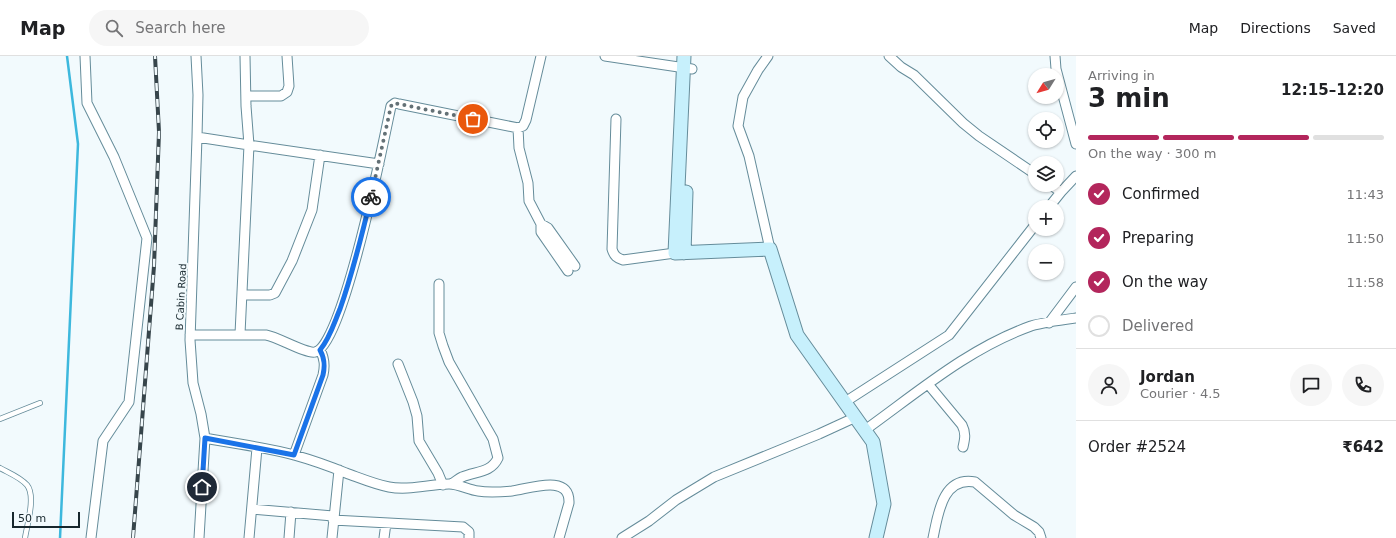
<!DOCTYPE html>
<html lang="en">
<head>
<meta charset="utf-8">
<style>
	:root { --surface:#fff; --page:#f6f6f6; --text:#202124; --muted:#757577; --line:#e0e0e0; --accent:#b3265c }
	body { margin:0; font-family:"DejaVu Sans",sans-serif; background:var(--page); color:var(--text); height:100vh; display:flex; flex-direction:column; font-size:15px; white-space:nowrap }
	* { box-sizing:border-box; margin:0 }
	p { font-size:13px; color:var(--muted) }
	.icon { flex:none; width:22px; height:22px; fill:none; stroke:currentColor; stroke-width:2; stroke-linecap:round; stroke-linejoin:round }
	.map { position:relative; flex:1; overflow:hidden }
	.sheet { display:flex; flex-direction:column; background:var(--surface); width:320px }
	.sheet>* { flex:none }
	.needle { width:26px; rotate:233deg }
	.fabs { position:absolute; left:1028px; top:12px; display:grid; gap:8px }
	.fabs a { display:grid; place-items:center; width:36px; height:36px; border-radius:50%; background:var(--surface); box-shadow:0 1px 3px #0004; font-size:20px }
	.scale { position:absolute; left:12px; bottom:10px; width:68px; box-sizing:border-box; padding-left:4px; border:2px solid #17272d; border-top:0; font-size:11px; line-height:14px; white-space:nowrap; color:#17272d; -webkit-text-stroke:3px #f2fafd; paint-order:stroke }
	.pin { position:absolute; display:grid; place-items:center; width:34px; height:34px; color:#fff; margin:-17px; border:2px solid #fff; border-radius:50%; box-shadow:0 1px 4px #0007 }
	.courier { position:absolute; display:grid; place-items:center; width:40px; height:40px; margin:-20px; border:3px solid #1a73e8; border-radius:50%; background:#fff; color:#222; box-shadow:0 1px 5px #0007 }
	.head em { font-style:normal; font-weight:800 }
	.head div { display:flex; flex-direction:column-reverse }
	.head { display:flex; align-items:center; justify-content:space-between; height:68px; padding:0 12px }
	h1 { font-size:26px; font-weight:800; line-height:30px }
	.bar { display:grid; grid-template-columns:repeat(4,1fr); gap:6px 4px; align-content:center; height:48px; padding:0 12px }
	.bar i { height:5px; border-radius:3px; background:var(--line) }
	.bar .on { background:var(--accent) }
	.bar p { grid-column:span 4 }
	.line { display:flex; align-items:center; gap:10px; padding:0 12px; border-top:1px solid var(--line) }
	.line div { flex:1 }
	.round { display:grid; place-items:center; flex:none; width:42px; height:42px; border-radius:21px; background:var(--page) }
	ol { padding:0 12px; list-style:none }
	li { display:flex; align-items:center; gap:12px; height:44px }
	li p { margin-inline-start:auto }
	li .icon { padding:4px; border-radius:50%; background:var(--accent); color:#fff; stroke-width:4 }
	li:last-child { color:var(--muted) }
	li i { width:22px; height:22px; border:2px solid var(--line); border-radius:50% }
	header { display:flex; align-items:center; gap:24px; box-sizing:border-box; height:56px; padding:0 20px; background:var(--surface); border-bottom:1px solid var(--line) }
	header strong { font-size:19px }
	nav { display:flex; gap:22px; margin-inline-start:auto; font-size:14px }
	.search { width:280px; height:36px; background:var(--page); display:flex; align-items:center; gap:10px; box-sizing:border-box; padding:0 14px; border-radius:22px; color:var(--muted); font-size:15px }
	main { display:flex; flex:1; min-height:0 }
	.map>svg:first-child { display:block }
</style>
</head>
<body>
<header>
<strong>Map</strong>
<div class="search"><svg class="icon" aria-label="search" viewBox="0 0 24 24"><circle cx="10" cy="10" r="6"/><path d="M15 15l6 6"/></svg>Search here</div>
<nav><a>Map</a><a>Directions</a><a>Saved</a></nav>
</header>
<main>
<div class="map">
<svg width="1076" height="482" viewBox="0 0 1076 482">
	<rect width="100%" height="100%" fill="#f2fafd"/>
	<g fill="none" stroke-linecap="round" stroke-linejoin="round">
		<path stroke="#3db8dd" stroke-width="2.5" d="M60 482 78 88 67 0"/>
		<g stroke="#658c9a" stroke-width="6">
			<path id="lane" d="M0 363 40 347
				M0 412C9 417 20 421 27 429 36 440 27 469 25 482"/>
		</g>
		<g stroke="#658c9a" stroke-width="11">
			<path id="street" d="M85 0 87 47 114 101 147 182 129 346 103 385 91 482
				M196 0 198 39 197 81 190 284 193 327 201 358 205 382 199 482
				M605 0 692 13
				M768 0 758 14 743 41 738 70 749 100 770 193
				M889 0 901 11 914 19 963 67 979 80 1035 118
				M1055 0 1056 13 1076 88
				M246 40H281L287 36 289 30 287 0
				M616 63 612 193C614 200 617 202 623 204L675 197
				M518 72 519 92 528 127 529 145 541 168
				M197 81 249 89 246 50 245 0
				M1051 129 1061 136
				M1049 151 1061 136 1076 120
				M568 215 541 176V168L548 172 575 210
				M439 228V277L443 290 449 306 493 383 498 402C491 417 476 415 462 421 458 423 455 426 451 428
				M242 239H270L275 237 292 205 312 154 320 99
				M1049 267 1076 231
				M240 278 249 89 379 108
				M190 279H266C278 281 306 298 315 296 343 291 384 83 391 50L395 47 399 48 518 72 523 70 526 64 541 0
				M398 308 413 346 417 360 419 385 438 417 443 429
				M928 328 962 369C966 377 965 382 963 391
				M845 346 949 279 1035 169
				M865 374C918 336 969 292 1031 270 1045 266 1061 264 1076 262
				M205 382C235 388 265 391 294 399 312 404 329 410 346 417 360 422 374 428 389 431 409 435 429 428 449 428 459 428 469 434 478 435 489 437 501 436 512 435 529 433 570 417 569 447L559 482
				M294 399 323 319C325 310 325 303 320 294
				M252 453 333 460
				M333 464 463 471 469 476V482
				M249 482 257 392
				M289 482 291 456
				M332 482 339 414
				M384 482 386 467
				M622 482 649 465 676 444 714 421 819 378 856 361
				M933 482C938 459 942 420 975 426L1014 459 1034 471 1039 476 1041 482"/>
		</g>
		<g stroke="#658c9a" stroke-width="15">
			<path id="secondary" d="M684 0 675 197 770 193 797 279 873 386 884 448 876 482
				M684 197 686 136"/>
		</g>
		<use href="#lane" stroke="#fff" stroke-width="4.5"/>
		<use href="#street" stroke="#fff" stroke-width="9"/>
		<use href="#secondary" stroke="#c7f0fc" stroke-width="13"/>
		<g stroke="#37454b" stroke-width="4">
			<path id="rail" d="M133 482 154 210 159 76 155 0"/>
		</g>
		<use href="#rail" stroke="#f2fafd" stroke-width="2.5" stroke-dasharray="8" stroke-linecap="butt"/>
	</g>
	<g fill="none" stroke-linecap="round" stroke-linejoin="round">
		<path stroke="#647176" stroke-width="4" stroke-dasharray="0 7.2" d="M371 141 391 50 394 47 399 48 473 63"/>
		<path stroke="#1a73e8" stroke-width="5" d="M202 431 205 382 294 399 323 319C325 310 325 303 320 294 330 282 334 267 340 253 353 216 362 179 371 141"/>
	</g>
	<g text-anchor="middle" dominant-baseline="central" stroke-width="4" stroke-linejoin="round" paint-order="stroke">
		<g font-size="10" fill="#17272d" stroke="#f2fafd">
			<text transform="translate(181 241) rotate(-87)">B Cabin Road</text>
		</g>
	</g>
</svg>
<div class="fabs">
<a><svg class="needle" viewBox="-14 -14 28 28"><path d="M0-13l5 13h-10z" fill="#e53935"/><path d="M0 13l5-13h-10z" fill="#757577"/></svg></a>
<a><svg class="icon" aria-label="locate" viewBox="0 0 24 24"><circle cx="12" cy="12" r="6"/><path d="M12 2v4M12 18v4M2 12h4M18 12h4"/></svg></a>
<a><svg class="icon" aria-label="layers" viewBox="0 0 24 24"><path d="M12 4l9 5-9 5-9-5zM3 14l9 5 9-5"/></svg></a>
<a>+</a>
<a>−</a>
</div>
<div class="scale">50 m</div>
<div class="pin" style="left:473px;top:63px;background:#ea580c"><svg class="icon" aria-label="bag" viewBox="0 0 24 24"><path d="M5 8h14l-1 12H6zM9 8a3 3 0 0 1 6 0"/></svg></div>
<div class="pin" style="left:202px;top:431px;background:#1f2937"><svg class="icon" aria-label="home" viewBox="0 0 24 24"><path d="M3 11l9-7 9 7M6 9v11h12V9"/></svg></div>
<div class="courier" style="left:371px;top:141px"><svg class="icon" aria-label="bike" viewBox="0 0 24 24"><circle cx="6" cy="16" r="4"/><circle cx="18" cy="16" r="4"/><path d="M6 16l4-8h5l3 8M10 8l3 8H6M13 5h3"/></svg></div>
</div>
<section class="sheet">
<div class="head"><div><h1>3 min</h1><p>Arriving in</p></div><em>12:15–12:20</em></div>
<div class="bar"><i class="on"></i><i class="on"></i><i class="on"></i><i></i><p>On the way · 300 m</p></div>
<ol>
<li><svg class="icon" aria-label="check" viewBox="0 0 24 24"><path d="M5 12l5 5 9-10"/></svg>Confirmed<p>11:43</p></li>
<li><svg class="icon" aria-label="check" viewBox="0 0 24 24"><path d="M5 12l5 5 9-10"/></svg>Preparing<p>11:50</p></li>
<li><svg class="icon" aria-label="check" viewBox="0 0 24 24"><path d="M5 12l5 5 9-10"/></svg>On the way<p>11:58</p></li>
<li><i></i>Delivered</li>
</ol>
<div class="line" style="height:72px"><a class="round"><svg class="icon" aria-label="person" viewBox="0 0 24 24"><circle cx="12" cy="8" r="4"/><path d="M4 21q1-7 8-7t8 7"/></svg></a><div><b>Jordan</b><p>Courier · 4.5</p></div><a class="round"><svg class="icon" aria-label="chat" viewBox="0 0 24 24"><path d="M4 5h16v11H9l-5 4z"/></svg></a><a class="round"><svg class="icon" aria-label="phone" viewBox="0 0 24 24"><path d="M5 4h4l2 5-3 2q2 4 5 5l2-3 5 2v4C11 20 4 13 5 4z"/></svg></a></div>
<div class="line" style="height:52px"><div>Order #2524</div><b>₹642</b></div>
</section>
</main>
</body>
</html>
